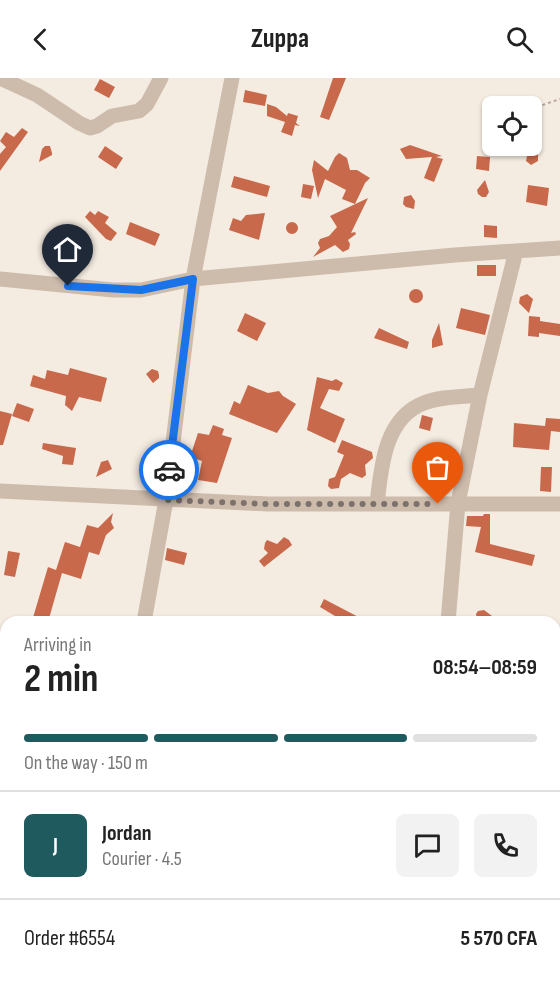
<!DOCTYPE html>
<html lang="en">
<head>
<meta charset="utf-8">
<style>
	:root { --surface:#fff; --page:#f2f2f2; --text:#222; --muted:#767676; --line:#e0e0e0; --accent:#1f5a5e }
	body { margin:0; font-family:"Sofia Sans Condensed",sans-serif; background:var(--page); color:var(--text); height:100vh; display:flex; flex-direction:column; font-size:22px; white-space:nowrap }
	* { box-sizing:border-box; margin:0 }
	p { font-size:20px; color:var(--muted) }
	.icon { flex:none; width:33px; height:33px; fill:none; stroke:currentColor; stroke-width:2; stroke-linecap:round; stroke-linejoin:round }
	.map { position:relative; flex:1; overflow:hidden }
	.drawer { position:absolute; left:0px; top:538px; width:561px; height:374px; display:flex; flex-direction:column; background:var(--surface); border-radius:18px 18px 0 0; box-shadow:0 2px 4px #0004 }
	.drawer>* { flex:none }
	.tools { position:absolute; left:482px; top:18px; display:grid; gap:12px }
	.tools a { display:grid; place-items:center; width:60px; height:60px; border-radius:9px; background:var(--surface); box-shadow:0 2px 4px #0004; font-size:30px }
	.pin { position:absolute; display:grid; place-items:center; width:51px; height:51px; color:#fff; margin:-62px -26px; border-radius:50% 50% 50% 0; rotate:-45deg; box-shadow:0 0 6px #0007 }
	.pin .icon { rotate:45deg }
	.courier { position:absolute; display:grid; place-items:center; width:60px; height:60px; margin:-30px; border:4px solid #1a73e8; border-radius:50%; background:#fff; color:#222; box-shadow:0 2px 8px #0007 }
	.head em { font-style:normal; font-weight:700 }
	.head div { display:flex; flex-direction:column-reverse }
	.head { display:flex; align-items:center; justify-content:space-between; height:102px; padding:0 24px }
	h1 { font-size:39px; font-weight:700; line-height:45px }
	.bar { display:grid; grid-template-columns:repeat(4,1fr); gap:9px 6px; align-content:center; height:72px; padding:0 24px }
	.bar i { height:8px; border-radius:4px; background:var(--line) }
	.bar .active { background:var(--accent) }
	.bar p { grid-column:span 4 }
	.line { display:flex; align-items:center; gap:15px; padding:0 24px; border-top:2px solid var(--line) }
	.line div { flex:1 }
	.round { display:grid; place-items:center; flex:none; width:63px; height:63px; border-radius:9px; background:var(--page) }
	header { display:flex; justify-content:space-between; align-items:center; height:78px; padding:0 24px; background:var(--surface); font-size:27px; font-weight:700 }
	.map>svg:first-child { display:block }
</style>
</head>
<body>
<header><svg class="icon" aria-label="back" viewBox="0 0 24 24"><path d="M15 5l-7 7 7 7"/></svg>Zuppa<svg class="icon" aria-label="search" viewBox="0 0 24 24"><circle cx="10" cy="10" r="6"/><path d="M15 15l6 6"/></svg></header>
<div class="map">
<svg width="560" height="911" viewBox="0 0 560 911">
	<rect width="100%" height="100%" fill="#f4ebe1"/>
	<path fill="#c8694b" d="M333 0H346L329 42 320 39Z
		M100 1 115 9 109 20 94 12Z
		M245 12 267 17 265 28 243 24Z
		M267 26 276 29 287 38 288 35 298 38 296 45 300 48 295 47 292 58 281 54 285 44 267 38Z
		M22 50 28 54 0 93V76L6 69 0 63 6 54 14 59Z
		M410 67 442 78 436 79 443 81 434 104 424 100 432 79 406 81 400 71Z
		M45 68H50L52 75V77L39 84 42 71Z
		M105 68 123 80 116 91 98 79Z
		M538 73V83L531 87 526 83 527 78 530 75Z
		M339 75 347 80 350 92H357L370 100 365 105 355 126 342 121 346 112 325 101 318 120 312 92 314 82 328 93 335 79Z
		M477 78 490 79 489 93 476 91Z
		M234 98 270 108 267 119 231 109Z
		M485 102 489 114 486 119H482L478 116 477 112Z
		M303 106 314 108 311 121 301 119Z
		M528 107 549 110 547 128 526 124Z
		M411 117 415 123 414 131 406 129 403 126 404 119Z
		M368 120 351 155 355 154 356 156 348 162 350 166 349 171 343 174 335 167 313 179 320 170 318 165 320 161 329 158 337 149 330 138Z
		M90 133 95 137 98 133 109 139 105 145 117 155 111 163 106 161 85 139Z
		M265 135 259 162 229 152 233 140 241 143 246 137Z
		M286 150a6 6 0 1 1 12 0a6 6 0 1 1-12 0Z
		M130 144 160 156 155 168 126 156Z
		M484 147 497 148V160L484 159Z
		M477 187H496V198H477Z
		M409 218a7 7 0 1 1 14 0a7 7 0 1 1-14 0Z
		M527 216 533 221 529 235 519 225 520 219Z
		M461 230 490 237 485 257 456 250Z
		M245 235 266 245 257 263 237 253Z
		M529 238 540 239V243L560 246V258L539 255V259L528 258Z
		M439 245 443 267 432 270V262Z
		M379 250 409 264 407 271 374 260Z
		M70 290 107 300 101 324 79 319 72 333 65 327 66 318 30 308 33 297 45 301 47 292 68 297Z
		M152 291 158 293 159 297V300L153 305 146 296Z
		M317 299 332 303 336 301 343 305 339 313 329 311 320 330 345 341 335 365 307 352Z
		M248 307 268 315 279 313 283 318 296 326 277 355 229 336 234 323 240 326Z
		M17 325 34 331 29 344 12 338Z
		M0 333 12 336 3 367H0Z
		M422 337 433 340 430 353 419 350Z
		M546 340 560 341V354L551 353 549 372 513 369 514 345 545 348Z
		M213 347 224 351 222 357 232 360 217 405 198 402 202 383 190 379 198 355 209 357Z
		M342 362 372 374 373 380 365 387 366 397 362 400 350 395 341 401 339 410 331 411 328 408 329 401 335 399 344 377 337 374Z
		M43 365 76 370 73 387 62 386 63 378 42 371Z
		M108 382 112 391 96 399 101 384Z
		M541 389H552L551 414 540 413Z
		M113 435 111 444 114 450 106 457 99 477 89 474 81 501 62 495 48 544 32 543 48 489 56 492 65 464 80 469 87 447 98 450Z
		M484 436H490V466L535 477 532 488 475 474 481 449 466 448 467 438H483Z
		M284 459 289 462 292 467 264 489 259 483 268 475 264 471 265 465 267 462 277 466Z
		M167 470 187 475 184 487 165 482Z
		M8 473 20 475 15 499 4 497Z
		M324 521 368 544H345L320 529Z
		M484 532 492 538 481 544 477 541 476 536 478 533Z"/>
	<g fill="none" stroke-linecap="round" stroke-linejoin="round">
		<path stroke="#b9a596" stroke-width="2" stroke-dasharray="3 3" stroke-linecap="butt" d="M531 31 560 21
			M488 38H492"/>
		<path stroke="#cdbbac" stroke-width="15" d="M0 0 37 17 79 45 90 50 97 48 112 38 139 33 147 26 161 0
			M0 201 113 212H141L193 201 455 177 560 170
			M0 413 268 426H560
			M377 426C381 391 384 340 424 325 441 318 462 319 480 317
			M144 544 166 422 193 201 232 0
			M448 544 458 425 480 317 516 173
			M0 669H6
			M555 671H560
			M72 911 73 906
			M445 911 446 906"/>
	</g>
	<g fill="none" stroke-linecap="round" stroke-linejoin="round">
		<path stroke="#7c716b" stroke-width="6" stroke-dasharray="0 10.8" d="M169 392 166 422 268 426H438"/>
		<path stroke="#1a73e8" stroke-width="8" d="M68 208 141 212 193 201 169 392"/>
	</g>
</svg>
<div class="tools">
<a><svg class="icon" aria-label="locate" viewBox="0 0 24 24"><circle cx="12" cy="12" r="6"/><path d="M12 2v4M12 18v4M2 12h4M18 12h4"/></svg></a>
</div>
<div class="pin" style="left:438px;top:426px;background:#ea580c"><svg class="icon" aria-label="bag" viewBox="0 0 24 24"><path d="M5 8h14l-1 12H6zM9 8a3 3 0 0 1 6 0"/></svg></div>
<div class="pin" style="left:68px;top:208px;background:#1f2937"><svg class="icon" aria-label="home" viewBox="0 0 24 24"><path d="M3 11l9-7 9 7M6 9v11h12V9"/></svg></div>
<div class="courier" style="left:169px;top:392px"><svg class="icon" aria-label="car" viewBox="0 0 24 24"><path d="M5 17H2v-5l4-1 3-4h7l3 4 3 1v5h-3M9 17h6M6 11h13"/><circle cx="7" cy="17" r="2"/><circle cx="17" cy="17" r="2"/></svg></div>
<section class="drawer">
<div class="head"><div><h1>2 min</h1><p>Arriving in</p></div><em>08:54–08:59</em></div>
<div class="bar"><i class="active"></i><i class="active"></i><i class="active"></i><i></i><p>On the way · 150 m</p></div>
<div class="line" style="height:108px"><b class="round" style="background:var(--accent);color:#fff">J</b><div><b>Jordan</b><p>Courier · 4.5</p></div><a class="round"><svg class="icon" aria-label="chat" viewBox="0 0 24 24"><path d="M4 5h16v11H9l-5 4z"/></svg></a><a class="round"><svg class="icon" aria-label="phone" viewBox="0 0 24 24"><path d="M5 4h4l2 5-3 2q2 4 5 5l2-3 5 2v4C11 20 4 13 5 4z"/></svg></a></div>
<div class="line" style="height:78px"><div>Order #6554</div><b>5 570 CFA</b></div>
</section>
</div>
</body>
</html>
